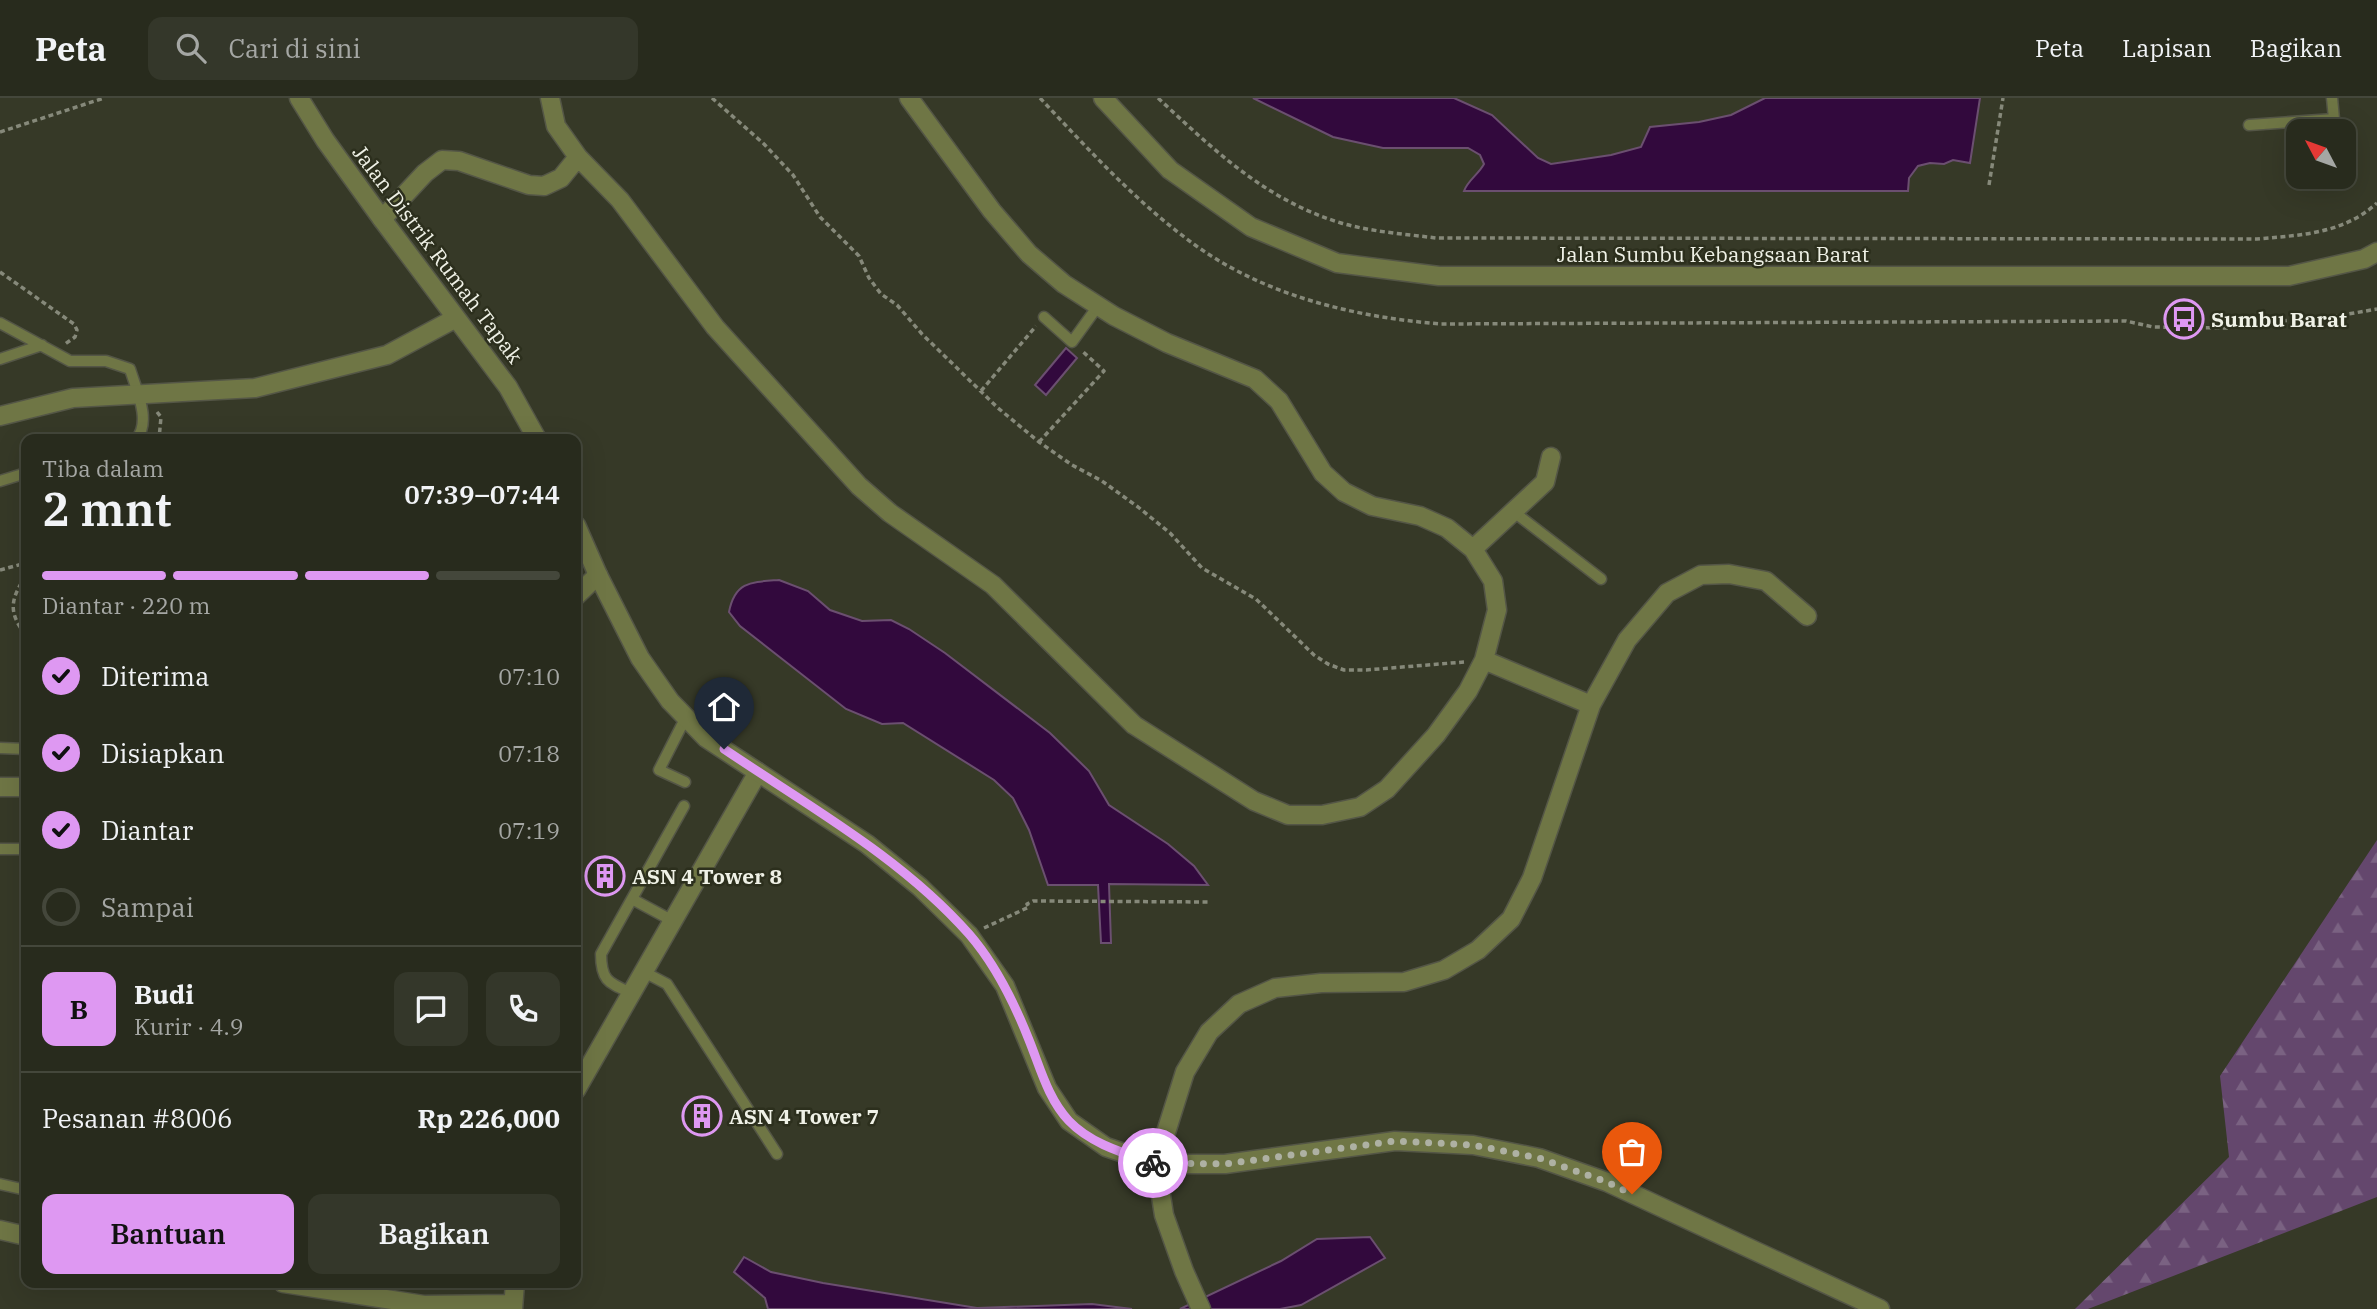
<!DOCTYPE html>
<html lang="id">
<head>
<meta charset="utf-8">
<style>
	:root { --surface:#282b1d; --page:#34372a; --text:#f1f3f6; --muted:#a5a7a4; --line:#44473b; --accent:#de98f2 }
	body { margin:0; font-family:"IBM Plex Serif",serif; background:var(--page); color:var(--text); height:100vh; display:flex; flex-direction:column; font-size:26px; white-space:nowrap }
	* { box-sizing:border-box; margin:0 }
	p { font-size:23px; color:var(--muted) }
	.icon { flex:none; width:38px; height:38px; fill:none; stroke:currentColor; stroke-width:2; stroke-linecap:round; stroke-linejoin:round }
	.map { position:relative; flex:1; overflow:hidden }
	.side { position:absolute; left:21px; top:336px; width:560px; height:854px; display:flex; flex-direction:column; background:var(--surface); border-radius:14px; box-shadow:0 7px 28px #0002,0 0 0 2px var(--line) }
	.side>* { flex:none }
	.needle { width:46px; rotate:311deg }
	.controls { position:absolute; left:2286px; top:21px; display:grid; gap:14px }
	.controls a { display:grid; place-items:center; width:70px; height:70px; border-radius:14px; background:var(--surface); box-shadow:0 7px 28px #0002,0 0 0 2px var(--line); font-size:35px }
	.pin { position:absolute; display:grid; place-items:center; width:60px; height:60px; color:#fff; margin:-72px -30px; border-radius:50% 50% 50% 0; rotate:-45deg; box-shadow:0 0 7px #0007 }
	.pin .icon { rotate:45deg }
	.courier { position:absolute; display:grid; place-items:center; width:70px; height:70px; margin:-35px; border:5px solid #de98f2; border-radius:50%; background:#fff; color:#222; box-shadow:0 2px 9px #0007 }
	.head em { font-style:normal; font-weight:600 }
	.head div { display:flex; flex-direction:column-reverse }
	.head { display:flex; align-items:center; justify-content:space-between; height:119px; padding:0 21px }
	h1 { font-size:46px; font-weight:600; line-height:52px }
	.bar { display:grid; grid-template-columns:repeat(4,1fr); gap:10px 7px; align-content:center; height:84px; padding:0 21px }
	.bar i { height:9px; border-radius:5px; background:var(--line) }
	.bar .on { background:var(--accent) }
	.bar p { grid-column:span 4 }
	.line { display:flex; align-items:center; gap:18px; padding:0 21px; border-top:2px solid var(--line) }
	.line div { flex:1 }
	.round { display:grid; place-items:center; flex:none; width:74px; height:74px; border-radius:14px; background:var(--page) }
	ol { padding:0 21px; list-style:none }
	li { display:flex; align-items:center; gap:21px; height:77px }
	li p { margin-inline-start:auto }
	li .icon { padding:7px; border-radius:50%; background:var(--accent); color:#111; stroke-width:4 }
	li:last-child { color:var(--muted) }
	li i { width:38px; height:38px; border:4px solid var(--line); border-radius:50% }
	.action { display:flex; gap:14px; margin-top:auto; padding:14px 21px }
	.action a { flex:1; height:80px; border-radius:14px; background:var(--accent); color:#111; font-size:28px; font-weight:600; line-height:80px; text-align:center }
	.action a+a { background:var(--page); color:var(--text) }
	header { display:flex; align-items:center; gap:42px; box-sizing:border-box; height:98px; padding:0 35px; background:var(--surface); border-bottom:2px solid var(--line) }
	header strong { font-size:33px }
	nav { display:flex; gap:38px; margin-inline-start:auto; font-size:24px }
	.search { width:490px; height:63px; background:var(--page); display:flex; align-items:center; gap:18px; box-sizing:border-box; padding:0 24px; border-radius:14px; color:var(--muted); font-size:26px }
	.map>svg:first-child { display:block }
</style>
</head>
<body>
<header>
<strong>Peta</strong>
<div class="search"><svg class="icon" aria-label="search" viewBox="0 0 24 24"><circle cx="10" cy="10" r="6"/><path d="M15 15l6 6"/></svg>Cari di sini</div>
<nav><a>Peta</a><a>Lapisan</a><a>Bagikan</a></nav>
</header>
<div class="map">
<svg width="2377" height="1211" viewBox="0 0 2377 1211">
	<defs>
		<pattern id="forest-firs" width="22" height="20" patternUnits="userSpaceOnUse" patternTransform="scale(1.75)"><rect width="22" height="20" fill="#64476d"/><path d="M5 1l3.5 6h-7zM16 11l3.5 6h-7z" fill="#7a6282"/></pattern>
	</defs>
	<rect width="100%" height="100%" fill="#363927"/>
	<path fill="url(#forest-firs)" d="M2377 742V1099L2088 1211H2075L2229 1059 2220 978Z"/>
	<path fill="#32093d" stroke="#6b4f70" stroke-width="2" d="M1253 0H1454L1492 17 1538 60 1551 66 1611 57 1641 49 1650 29 1699 24 1731 17 1765 0H1980L1970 65 1953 62 1944 66 1930 65 1918 68 1909 80 1908 93H1464C1468 82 1478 77 1484 66L1480 57 1468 50H1383L1333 39Z
		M1066 250 1077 260 1046 297 1035 287Z
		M779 482 808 493 830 512 862 523 891 522 909 531 945 555 1050 635 1089 673 1109 707 1168 746 1194 768 1208 787 1109 786 1111 845H1101L1098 787H1048L1029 732 1013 700 994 682 903 625 882 626 846 611 740 528 729 514C735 483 752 484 779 482Z
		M1370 1139 1385 1160 1301 1207 1280 1211H1180L1281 1163 1317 1141Z
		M744 1159 771 1174 823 1185 977 1210 1092 1206 1132 1211H768L765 1200 734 1174Z"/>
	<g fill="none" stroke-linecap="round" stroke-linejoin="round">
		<g stroke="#545646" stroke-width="13">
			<path id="service" d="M2249 27 2334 21 2332 0
				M1044 219 1072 244 1098 208
				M0 225 70 263H106L130 271C136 291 152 324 136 341
				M0 261 42 247
				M0 383 26 375
				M1514 414 1601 481
				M0 650 26 651
				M685 684 659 672 686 619
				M0 751H26
				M632 801 673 823
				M644 874 667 886 777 1056
				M631 895C609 885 601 883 601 856L684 708
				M0 1086 26 1092"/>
		</g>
		<g stroke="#545646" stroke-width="21">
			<path id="minor" d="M550 0 556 28 578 59 620 102 715 229 859 388 890 415 993 487 1134 627 1254 703 1288 717H1322L1360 709 1387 691 1436 637 1468 593 1484 562 1497 512 1493 483 1473 451 1447 430 1420 418 1372 408 1344 394 1323 375 1279 303 1255 281 1167 245 1114 218 1064 186 1029 156 992 113 909 0
				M382 121 425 75 442 62 459 63 529 87 544 88 561 80 578 59
				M1473 451 1545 384 1551 359
				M576 498 598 477
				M1484 562 1591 607
				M0 689H26
				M576 992 758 674
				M0 1132 26 1138
				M283 1185 424 1207 513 1206
				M513 1211 515 1185
				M1201 1211 1184 1173 1164 1117 1156 1066 1185 974 1209 934 1239 906 1275 890 1321 885 1404 884 1444 872 1478 852 1511 821 1532 780 1591 607 1627 542 1667 495 1701 477 1729 476 1766 483 1807 518"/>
		</g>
		<g stroke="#545646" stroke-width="21">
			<path id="tertiary" d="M299 0 325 42 382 121 508 289 537 341
				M1103 0 1170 72 1251 129 1337 165 1439 178H2289L2364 161 2377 154
				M0 318 73 300 255 290 387 257 456 220
				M576 427 598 477 640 560 670 603 706 640 867 746 920 789 969 837 1005 888 1047 990 1069 1023 1106 1049 1156 1066H1225L1395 1043 1473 1047 1539 1060 1607 1084 1880 1211"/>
		</g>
		<path stroke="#86897a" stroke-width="3.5" stroke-dasharray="5 3.5" stroke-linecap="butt" d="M712 0 764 46 793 77 820 119 859 158 869 180 881 196 897 207 922 236 998 310 1039 344 1072 367 1102 383 1138 409 1170 435 1202 470 1256 501 1314 557 1328 566 1344 572H1366L1464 564
			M1040 0C1089 52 1137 105 1195 147 1266 198 1354 219 1441 226L2126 223 2153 229 2229 230 2248 226 2337 218 2377 211
			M1158 0C1214 52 1265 102 1341 125 1372 134 1405 136 1436 140L2257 141C2301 137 2343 136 2377 105
			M0 34 104 0
			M1989 87 2003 0
			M0 174 74 226 77 232 75 239 65 246
			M981 293 1036 228
			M157 314 161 319 159 341
			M1039 344 1104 273 1081 252
			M23 466 26 475
			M0 472 26 465
			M26 478C10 501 8 515 26 537
			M984 830 1029 809 1027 806 1033 803 1210 804"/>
		<use href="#service" stroke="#6f7645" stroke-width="10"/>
		<use href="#minor" stroke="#6f7645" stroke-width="18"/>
		<use href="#tertiary" stroke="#6f7645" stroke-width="18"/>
	</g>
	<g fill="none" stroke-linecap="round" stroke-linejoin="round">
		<path stroke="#aeb1a3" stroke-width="7" stroke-dasharray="0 12.6" d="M1153 1065 1225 1066 1395 1043 1473 1047 1539 1060 1607 1084 1632 1096"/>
		<path stroke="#de98f2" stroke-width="9" d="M724 651C808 708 901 759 969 836 996 867 1014 904 1029 942 1040 969 1048 1001 1069 1023 1091 1046 1124 1055 1153 1065"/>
	</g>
	<defs>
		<g id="bus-ring" transform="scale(2.0125)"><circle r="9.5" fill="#2c2f1d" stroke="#de98f2" stroke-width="1.5"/><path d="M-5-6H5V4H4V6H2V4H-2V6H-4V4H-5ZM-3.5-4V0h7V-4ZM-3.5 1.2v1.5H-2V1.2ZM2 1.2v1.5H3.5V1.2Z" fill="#de98f2"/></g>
		<g id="building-ring" transform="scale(2.0125)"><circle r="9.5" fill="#2c2f1d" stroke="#de98f2" stroke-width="1.5"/><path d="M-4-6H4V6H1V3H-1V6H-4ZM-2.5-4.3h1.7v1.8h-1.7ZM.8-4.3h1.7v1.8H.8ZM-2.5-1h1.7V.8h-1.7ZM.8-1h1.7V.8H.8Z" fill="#de98f2"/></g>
	</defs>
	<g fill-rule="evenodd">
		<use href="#bus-ring" x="2184" y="221"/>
		<use href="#building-ring" x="605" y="778"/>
		<use href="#building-ring" x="702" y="1018"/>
	</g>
	<g text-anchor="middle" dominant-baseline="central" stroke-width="5" stroke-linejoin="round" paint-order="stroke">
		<g font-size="21" fill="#eff1e6" stroke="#2c2f1d">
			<text transform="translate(438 156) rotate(53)">Jalan Distrik Rumah Tapak</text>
			<text x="1713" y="156">Jalan Sumbu Kebangsaan Barat</text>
		</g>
		<g font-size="21" font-weight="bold" fill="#eff1e6" stroke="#2c2f1d" text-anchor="start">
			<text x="2211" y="221">Sumbu Barat</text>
			<text x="632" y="778">ASN 4 Tower 8</text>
			<text x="729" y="1018">ASN 4 Tower 7</text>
		</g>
	</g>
</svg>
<div class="controls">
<a><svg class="needle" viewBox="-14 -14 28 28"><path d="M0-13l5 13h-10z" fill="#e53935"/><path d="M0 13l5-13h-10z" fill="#a5a7a4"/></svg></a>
</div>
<div class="pin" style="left:1632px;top:1096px;background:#ea580c"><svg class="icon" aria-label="bag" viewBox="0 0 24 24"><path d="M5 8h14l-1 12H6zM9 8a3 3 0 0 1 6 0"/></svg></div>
<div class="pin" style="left:724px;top:651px;background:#1f2937"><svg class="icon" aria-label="home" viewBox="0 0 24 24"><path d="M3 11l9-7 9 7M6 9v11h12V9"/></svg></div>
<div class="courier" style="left:1153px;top:1065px"><svg class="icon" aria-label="bike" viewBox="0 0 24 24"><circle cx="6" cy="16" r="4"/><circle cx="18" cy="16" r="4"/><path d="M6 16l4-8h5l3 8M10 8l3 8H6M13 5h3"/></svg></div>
<section class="side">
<div class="head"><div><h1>2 mnt</h1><p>Tiba dalam</p></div><em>07:39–07:44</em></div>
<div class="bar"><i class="on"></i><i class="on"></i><i class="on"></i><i></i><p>Diantar · 220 m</p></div>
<ol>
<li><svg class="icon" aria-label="check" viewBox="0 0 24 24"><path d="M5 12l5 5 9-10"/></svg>Diterima<p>07:10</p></li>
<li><svg class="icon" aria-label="check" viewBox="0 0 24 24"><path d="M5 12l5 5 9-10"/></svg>Disiapkan<p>07:18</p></li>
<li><svg class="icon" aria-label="check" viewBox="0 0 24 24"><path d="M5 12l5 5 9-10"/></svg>Diantar<p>07:19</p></li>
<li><i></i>Sampai</li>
</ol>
<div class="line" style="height:126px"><b class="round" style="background:var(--accent);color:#111">B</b><div><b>Budi</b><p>Kurir · 4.9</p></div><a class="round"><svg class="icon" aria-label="chat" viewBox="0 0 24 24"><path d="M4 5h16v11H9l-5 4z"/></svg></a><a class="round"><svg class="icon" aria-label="phone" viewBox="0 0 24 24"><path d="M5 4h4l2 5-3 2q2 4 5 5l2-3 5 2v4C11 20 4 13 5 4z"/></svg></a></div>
<div class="line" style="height:91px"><div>Pesanan #8006</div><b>Rp 226,000</b></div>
<div class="action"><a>Bantuan</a><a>Bagikan</a></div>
</section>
</div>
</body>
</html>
